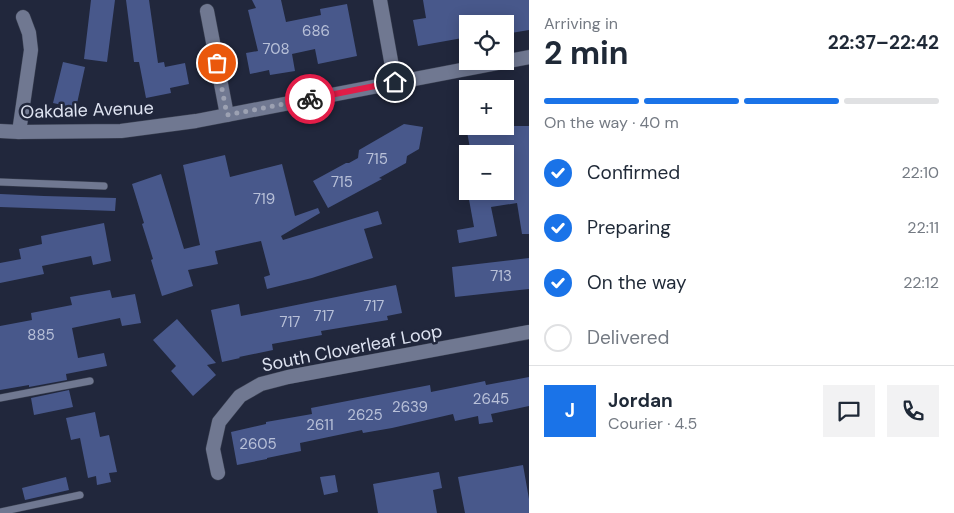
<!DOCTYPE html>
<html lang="en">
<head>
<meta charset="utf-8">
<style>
	:root { --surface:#fff; --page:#f2f2f3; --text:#1f2937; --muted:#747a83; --line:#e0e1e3; --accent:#1a73e8 }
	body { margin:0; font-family:"DM Sans",sans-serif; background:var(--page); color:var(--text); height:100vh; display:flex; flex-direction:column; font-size:19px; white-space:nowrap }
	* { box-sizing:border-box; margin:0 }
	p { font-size:16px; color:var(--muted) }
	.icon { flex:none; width:28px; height:28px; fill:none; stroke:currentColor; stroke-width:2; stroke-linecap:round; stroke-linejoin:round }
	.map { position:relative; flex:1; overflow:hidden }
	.panel { display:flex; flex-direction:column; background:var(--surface); width:425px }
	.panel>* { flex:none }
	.controls { position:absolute; left:459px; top:15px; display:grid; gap:10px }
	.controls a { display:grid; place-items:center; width:55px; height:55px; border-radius:0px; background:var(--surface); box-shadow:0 2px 12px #0003; font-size:25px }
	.pin { position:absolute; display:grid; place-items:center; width:42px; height:42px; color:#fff; margin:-21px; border:2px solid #fff; border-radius:50%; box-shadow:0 1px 5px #0007 }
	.courier { position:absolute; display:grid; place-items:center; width:50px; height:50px; margin:-25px; border:4px solid #e11d48; border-radius:50%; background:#fff; color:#222; box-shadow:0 1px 6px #0007 }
	.summary em { font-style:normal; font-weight:700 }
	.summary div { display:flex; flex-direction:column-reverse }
	.summary { display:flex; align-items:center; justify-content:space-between; height:85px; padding:0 15px }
	h1 { font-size:32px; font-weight:700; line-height:38px }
	.bar { display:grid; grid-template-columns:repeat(4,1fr); gap:8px 5px; align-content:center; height:60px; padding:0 15px }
	.bar i { height:6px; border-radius:4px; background:var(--line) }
	.bar .selected { background:var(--accent) }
	.bar p { grid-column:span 4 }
	.line { display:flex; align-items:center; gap:12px; padding:0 15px; border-top:1px solid var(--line) }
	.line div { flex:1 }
	.round { display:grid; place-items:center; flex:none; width:52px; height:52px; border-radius:0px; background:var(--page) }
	ol { padding:0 15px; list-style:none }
	li { display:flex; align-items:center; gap:15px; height:55px }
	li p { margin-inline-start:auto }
	li .icon { padding:5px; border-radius:50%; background:var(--accent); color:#fff; stroke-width:4 }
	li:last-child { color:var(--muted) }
	li i { width:28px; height:28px; border:2px solid var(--line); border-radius:50% }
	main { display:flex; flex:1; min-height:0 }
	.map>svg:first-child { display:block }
</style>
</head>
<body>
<main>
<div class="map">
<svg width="529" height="513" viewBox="0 0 529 513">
	<rect width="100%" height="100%" fill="#21273c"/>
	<path fill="#48588b" d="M91 0H115L107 62 84 59Z
		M126 0H149L158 63 164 62 165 67 185 63 189 84 170 88 171 93 146 98 139 62H134Z
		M252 0H281L286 22 321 15 320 9 347 4 357 56 318 64 315 49 292 54 295 71 270 75 269 70 250 74 246 53 258 51 248 10 256 8Z
		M423 0H529V30L505 34V24H468V37L418 46 413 20 426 18Z
		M63 62 85 67 76 108 53 103Z
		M404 124 423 127 419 149 407 156 406 163 379 178 382 179 328 208 313 181 346 163H349L358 158 359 150Z
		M466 126H529V234H522L517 203 491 207 497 236 459 243 457 230 474 227 468 194 481 191H505V154H471Z
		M225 155 230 177 282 164 295 216 318 208 320 213 281 236 283 240 378 211 382 224 364 229 373 258 312 278 267 289 264 277 270 275 261 241 215 251 218 264 188 270 193 286 162 296 151 260 153 259 142 224 144 223 132 184 161 174 184 249 200 245 183 165Z
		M0 194 44 196 116 198 115 211 0 207Z
		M104 223 111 261 93 265 91 256 42 266 44 274 0 283V263L21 259 19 249 42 244 41 236Z
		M529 258V289L455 297 452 267Z
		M396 285 402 313 387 316 388 320 321 331 322 335 272 344 273 350 239 357 240 358 222 362 211 310 239 304 241 316Z
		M110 290 112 298 135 294 141 323 122 326 120 318 72 328 78 358 104 353 107 366 66 374 67 380 29 387V385L0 390V326L32 320 31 313 72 305 70 297Z
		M177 319 216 363 207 365 216 375 193 396 171 371 176 366 153 340Z
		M529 377V406L491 414 493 422 479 424 478 416 455 421 453 414 392 428 363 433 362 430 300 443 301 451 267 458V459L237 465 231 432 266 424V422L312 414 311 408 430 385 431 392 485 381 486 385Z
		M69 390 73 407 34 415 31 398Z
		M95 412 100 437 109 435 117 472 109 473 111 482 97 485 96 476 88 478 80 438 71 440 66 418Z
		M523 465 529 499V513H465L458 477Z
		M439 472 442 488 433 490 437 513H378L373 484Z
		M335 475 338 492 324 495 320 477Z
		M66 477 69 490 25 500 22 488Z"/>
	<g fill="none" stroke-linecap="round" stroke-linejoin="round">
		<g stroke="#3d4354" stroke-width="8">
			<path id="service" d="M0 182 104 186
				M0 398 90 381
				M0 512 80 495"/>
		</g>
		<g stroke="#3d4354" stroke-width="15">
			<path id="minor" d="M380 0 395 83
				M207 11 227 115
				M19 132 31 50 29 33 23 17
				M218 473 213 449 219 422 240 396 261 384 288 377 529 332"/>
		</g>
		<g stroke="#3d4354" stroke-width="15">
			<path id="tertiary" d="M0 131 19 132 121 131 196 121 529 57"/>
		</g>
		<use href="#service" stroke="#707891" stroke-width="7"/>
		<use href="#minor" stroke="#707891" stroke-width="14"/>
		<use href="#tertiary" stroke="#707891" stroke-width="14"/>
	</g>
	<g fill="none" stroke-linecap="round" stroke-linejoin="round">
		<path stroke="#9ca1b2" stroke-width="5" stroke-dasharray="0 9" d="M217 63 227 115 310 99"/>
		<path stroke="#e11d48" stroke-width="6" d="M310 99 395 82"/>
	</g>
	<g text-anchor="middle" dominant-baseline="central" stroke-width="5" stroke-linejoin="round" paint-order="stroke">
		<g font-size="15" fill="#b8c0d8">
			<text x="316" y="31">686</text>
			<text x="276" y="49">708</text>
			<text x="377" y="159">715</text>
			<text x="342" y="182">715</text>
			<text x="264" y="199">719</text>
			<text x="501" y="276">713</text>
			<text x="374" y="306">717</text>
			<text x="324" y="316">717</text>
			<text x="290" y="322">717</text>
			<text x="41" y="335">885</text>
			<text x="491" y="399">2645</text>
			<text x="410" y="407">2639</text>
			<text x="365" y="415">2625</text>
			<text x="320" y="425">2611</text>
			<text x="258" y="444">2605</text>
		</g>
		<g font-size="18" fill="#dee3f1" stroke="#21273c">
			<text transform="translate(87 110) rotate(-2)">Oakdale Avenue</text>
			<text transform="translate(352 348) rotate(-11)">South Cloverleaf Loop</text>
		</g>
	</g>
</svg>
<div class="controls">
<a><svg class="icon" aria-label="locate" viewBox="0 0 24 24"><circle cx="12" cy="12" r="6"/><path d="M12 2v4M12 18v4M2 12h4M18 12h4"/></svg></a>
<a>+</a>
<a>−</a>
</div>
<div class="pin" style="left:217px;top:63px;background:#ea580c"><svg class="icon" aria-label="bag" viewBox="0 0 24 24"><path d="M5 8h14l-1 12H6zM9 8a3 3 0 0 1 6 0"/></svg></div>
<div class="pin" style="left:395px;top:82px;background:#1f2937"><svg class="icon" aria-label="home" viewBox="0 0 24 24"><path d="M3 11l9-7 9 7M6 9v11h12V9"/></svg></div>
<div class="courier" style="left:310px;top:99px"><svg class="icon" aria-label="bike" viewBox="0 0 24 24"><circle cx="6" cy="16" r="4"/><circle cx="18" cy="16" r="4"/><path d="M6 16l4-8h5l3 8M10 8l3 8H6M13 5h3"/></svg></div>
</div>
<section class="panel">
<div class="summary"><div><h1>2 min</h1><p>Arriving in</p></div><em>22:37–22:42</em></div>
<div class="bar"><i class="selected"></i><i class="selected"></i><i class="selected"></i><i></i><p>On the way · 40 m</p></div>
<ol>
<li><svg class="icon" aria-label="check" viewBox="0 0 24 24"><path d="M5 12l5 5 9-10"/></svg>Confirmed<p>22:10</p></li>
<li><svg class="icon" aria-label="check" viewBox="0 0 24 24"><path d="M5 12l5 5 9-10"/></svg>Preparing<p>22:11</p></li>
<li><svg class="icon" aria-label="check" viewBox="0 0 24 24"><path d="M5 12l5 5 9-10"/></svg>On the way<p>22:12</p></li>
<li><i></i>Delivered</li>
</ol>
<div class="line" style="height:90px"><b class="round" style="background:var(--accent);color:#fff">J</b><div><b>Jordan</b><p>Courier · 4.5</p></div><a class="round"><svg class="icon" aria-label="chat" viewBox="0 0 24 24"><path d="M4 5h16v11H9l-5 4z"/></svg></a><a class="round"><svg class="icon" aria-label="phone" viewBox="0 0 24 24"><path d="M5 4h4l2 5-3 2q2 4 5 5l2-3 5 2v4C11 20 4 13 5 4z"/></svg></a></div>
</section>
</main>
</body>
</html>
